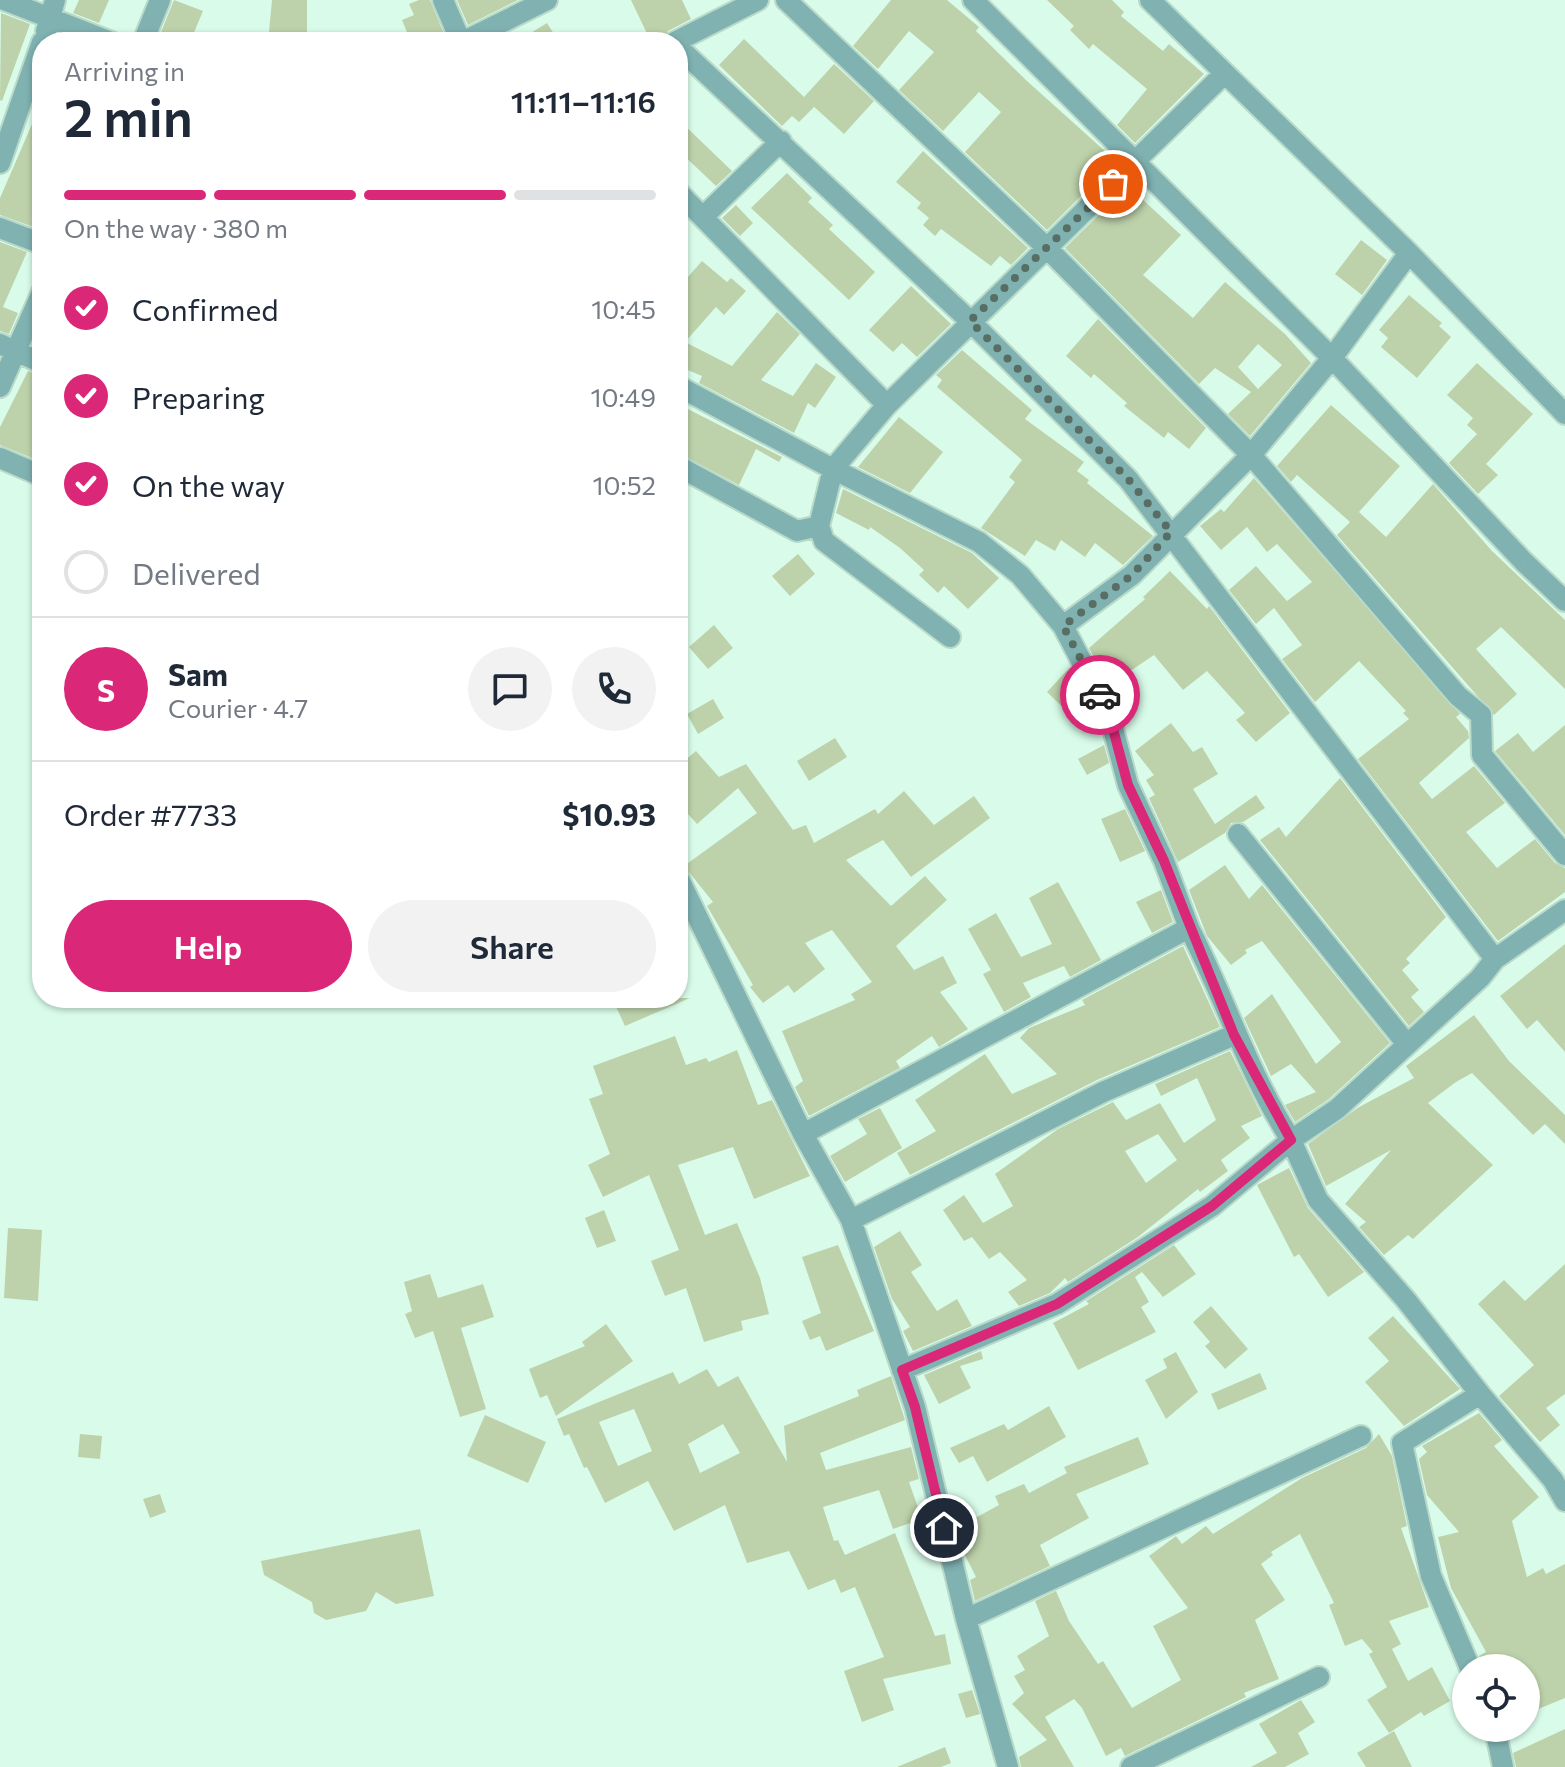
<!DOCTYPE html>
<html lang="en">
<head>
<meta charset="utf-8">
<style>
	:root { --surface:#fff; --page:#f2f2f3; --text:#1f2937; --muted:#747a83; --line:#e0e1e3; --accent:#db2777 }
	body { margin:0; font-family:Commissioner,sans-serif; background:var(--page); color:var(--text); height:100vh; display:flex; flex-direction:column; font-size:30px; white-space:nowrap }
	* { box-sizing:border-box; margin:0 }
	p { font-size:26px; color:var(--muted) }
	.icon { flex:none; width:44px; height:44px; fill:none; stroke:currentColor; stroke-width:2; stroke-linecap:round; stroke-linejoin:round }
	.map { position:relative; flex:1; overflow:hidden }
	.sheet { position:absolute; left:32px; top:32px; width:656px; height:976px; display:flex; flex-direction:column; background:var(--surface); border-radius:32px; box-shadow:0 2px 6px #0004 }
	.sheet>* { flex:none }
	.tools { position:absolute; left:1452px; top:1654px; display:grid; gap:16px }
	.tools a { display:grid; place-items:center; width:88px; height:88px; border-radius:50%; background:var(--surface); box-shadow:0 2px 6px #0004; font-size:40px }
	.pin { position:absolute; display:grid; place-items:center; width:68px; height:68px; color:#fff; margin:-34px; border:4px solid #fff; border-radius:50%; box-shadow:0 2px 8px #0007 }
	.courier { position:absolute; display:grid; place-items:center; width:80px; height:80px; margin:-40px; border:6px solid #db2777; border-radius:50%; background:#fff; color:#222; box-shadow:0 2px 10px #0007 }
	.headline em { font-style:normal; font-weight:600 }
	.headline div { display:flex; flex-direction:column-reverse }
	.headline { display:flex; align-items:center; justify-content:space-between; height:136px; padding:0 32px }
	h1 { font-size:52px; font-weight:600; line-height:60px }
	.bar { display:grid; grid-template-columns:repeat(4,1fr); gap:12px 8px; align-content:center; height:96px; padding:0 32px }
	.bar i { height:10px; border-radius:6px; background:var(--line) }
	.bar .selected { background:var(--accent) }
	.bar p { grid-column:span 4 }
	.line { display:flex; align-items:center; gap:20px; padding:0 32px; border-top:2px solid var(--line) }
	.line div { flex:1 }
	.round { display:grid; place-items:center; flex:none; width:84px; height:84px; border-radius:42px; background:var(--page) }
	ol { padding:0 32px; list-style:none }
	li { display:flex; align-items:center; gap:24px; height:88px }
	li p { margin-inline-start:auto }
	li .icon { padding:8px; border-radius:50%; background:var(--accent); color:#fff; stroke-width:4 }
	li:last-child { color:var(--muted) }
	li i { width:44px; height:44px; border:4px solid var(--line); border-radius:50% }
	.primary-button { display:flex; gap:16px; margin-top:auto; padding:16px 32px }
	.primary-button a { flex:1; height:92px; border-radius:48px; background:var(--accent); color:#fff; font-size:32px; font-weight:600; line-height:92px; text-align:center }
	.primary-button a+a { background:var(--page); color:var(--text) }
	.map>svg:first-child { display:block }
</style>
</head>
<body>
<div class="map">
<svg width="1565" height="1767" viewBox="0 0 1565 1767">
	<rect width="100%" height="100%" fill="#d9fcea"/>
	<path fill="#bdd2ab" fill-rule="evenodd" d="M79 0H109L99 23 73 13Z
		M174 0 203 11 190 42H157Z
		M272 0H307V42H268Z
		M419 0H430L447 41 411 42 402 20 414 15 409 4Z
		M457 0H518L468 25Z
		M631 0H682L691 19 668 31 662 42H651Z
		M891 0H947L979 27 976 31 1027 81 1116 161 1047 230 965 152 1001 112 979 92 943 131 899 90 934 52 909 31 878 69 853 46Z
		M1047 0H1112L1124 12 1121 16 1163 51 1169 44 1204 74 1135 143 1117 125 1147 89 1093 44 1089 49 1070 30 1074 26Z
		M1 13 30 24 2 101 0 100Z
		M547 23 559 42H516Z
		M744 39 804 97 834 64 874 101 844 134 812 105 814 107 799 122 792 116 782 126 719 65Z
		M42 101V230L0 215V198Z
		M678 119 732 171 716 186 678 150Z
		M923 151 1028 248 1011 265 1000 256 991 266 941 229 935 236 923 225 929 218 917 208 921 203 896 182Z
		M787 173 812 198 808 202 833 225 829 229 875 272 849 300 751 208Z
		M1128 186 1181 235 1143 275 1193 318 1225 282 1285 334 1311 363 1250 436 1228 414 1251 392 1215 368 1199 384 1065 248ZM1258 344 1282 365 1258 389 1238 367Z
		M736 205 753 223 740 236 722 218Z
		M1361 240 1387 260 1362 295 1335 274Z
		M0 242 27 252 3 307 18 313 9 334 0 331Z
		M702 261 727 282 731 278 746 291 724 315 716 307 685 342 732 366 777 312 800 334 761 380 793 396 816 363 836 377 815 408 808 403 794 433 699 383 702 376 678 366V288Z
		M911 286 951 324 917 357 902 343 893 352 869 330Z
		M1409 295 1442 323 1439 326 1451 337 1417 378 1381 347 1388 338 1379 330Z
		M1098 319 1206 428 1189 449 1168 432 1164 438 1124 406 1127 403 1094 374 1091 378 1066 356Z
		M962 350 1032 410 1025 419 1084 462 1077 471 1089 480 1087 483 1153 536 1123 565 1095 543 1085 557 1061 540 1055 551 1036 540 1025 556 981 528 1015 482 1009 477 1022 460 937 387 942 380 936 375Z
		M1477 363 1533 414 1486 464 1498 475 1478 494 1449 463 1477 434 1467 425 1473 418 1447 395Z
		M28 371 42 376V462L0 445V427Z
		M678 404 782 457 779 462 756 449 739 485 678 453Z
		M1331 405 1400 466 1359 512 1386 537 1433 484 1492 551 1565 620V689L1501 627 1476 649 1517 694 1494 715 1337 535 1350 522 1297 475 1291 482 1277 466Z
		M899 417 943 452 910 493 858 467Z
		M1254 478 1460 714 1456 717 1468 731 1469 738 1419 783 1432 799 1474 766 1505 803 1466 832 1497 868 1535 839 1555 863 1565 868V892L1498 941 1358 759 1409 719 1403 713 1406 711 1359 661 1315 702 1282 659 1302 645 1274 608 1256 624 1229 590 1256 566 1287 601 1312 582 1277 544 1267 552 1247 527 1221 550 1200 526 1221 509 1224 512Z
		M843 489 972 553 999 578 968 609 944 586 938 593 919 575 924 570 900 548 870 527 869 530 836 513Z
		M798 554 815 574 790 596 772 576Z
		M1170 571 1207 609 1209 606 1290 713 1256 742 1236 720 1245 713 1207 671 1183 690 1154 655 1126 674 1131 681 1113 693 1089 648 1145 599 1143 597Z
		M714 625 733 648 708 669 689 647Z
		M1070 667 1090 706 1076 720 1047 692Z
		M713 699 724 718 698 734 687 714Z
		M1171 723 1193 752 1202 747 1218 774 1193 789 1215 824 1256 795 1265 808 1243 822 1231 823 1225 833 1178 862 1149 798 1155 795 1146 780 1154 775 1135 751Z
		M1565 725V835L1495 751 1518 733 1533 752Z
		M835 738 847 757 809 781 797 761Z
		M1104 745 1109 763 1087 775 1078 759Z
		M696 751 719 777 746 764 793 830 806 825 814 843 875 809 878 814 904 791 934 825 974 796 990 818 911 877 883 840 846 860 891 906 925 876 947 900 896 946 914 970 943 956 957 983 940 992 968 1029 939 1047 932 1036 896 1061 900 1068 809 1116 795 1087 803 1081 782 1031 855 1000 851 994 872 982 832 930 805 943 825 969 794 993 788 985 763 1003 750 987 753 985 707 906 713 902 684 866 757 813 738 788 697 824 678 803V766Z
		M1340 778 1446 917 1406 959 1410 963 1402 970 1419 990 1411 997 1424 1012 1409 1026 1260 840 1279 827 1286 837Z
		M1125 809 1145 851 1120 862 1101 819Z
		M1225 865 1249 899 1262 885 1390 1043 1329 1099 1295 1122 1285 1105 1316 1092 1291 1064 1271 1076 1244 1018 1272 994 1316 1064 1341 1042 1262 941 1245 950 1247 953 1231 965 1207 936 1189 890Z
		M1058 882 1101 960 1070 977 1064 966 1023 983 1031 997 1004 1012 983 974 991 970 968 929 996 913 1021 957 1052 944 1029 898Z
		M1161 890 1173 922 1152 933 1136 902Z
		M1565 944V1052L1537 1020 1527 1029 1500 996Z
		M1183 946 1220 1027 1097 1080 910 1175 897 1153 936 1131 915 1100 985 1054 1012 1094 1057 1074 1020 1038 1029 1028 1085 1005 1082 1000Z
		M612 998H690L625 1026Z
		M1474 1015 1509 1061 1565 1115V1144L1545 1124 1533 1135 1472 1073 1456 1082 1428 1103 1493 1165 1413 1239 1408 1235 1384 1255 1359 1227 1366 1222 1345 1204 1391 1150 1326 1186 1308 1144 1359 1107 1414 1078 1406 1066Z
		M675 1036 686 1065 706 1058 709 1062 737 1050 758 1105 772 1100 810 1176 754 1199 733 1147 678 1165 705 1235 737 1223 760 1278 769 1314 741 1321 743 1330 704 1342 686 1288 665 1296 651 1261 679 1250 649 1175 603 1197 588 1165 610 1154 589 1099 603 1094 593 1066Z
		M1230 1051 1262 1116 1241 1126 1250 1138 1221 1160 1228 1171 1200 1192 1198 1189 1138 1237 1068 1282 1065 1278 1050 1293 1019 1306 1008 1292 1027 1280 1000 1252 989 1259 972 1237 964 1241 943 1210 964 1195 983 1223 1013 1206 995 1174 1058 1129 1113 1102 1126 1120 1160 1103 1184 1143 1216 1120 1197 1078 1161 1096 1155 1084ZM1158 1134 1177 1160 1146 1183 1125 1151Z
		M880 1108 902 1148 845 1182 830 1156 867 1134 858 1119Z
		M1289 1168 1308 1208 1364 1272 1328 1297 1299 1254 1294 1257 1257 1185Z
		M604 1210 616 1241 597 1248 585 1218Z
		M8 1228 42 1230 38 1301 4 1298Z
		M900 1231 922 1265 911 1272 937 1311 957 1299 972 1326 913 1351 903 1331 910 1327 892 1299 874 1247Z
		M838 1245 874 1331 826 1351 820 1336 810 1340 802 1321 821 1313 802 1257Z
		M1174 1245 1196 1274 1163 1297 1142 1272 1135 1277 1149 1302 1141 1307 1156 1332 1078 1370 1053 1323 1089 1304 1086 1301Z
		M1565 1264V1394L1546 1408 1560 1425 1540 1442 1499 1396 1534 1365 1478 1304 1504 1280 1525 1301Z
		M430 1274 438 1298 483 1284 494 1317 461 1328 486 1409 460 1417 433 1331 415 1338 405 1314 412 1311 404 1282Z
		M1211 1306 1248 1349 1225 1369 1205 1346 1210 1342 1193 1322Z
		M1393 1316 1460 1389 1404 1426 1365 1382 1389 1361 1368 1338Z
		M606 1324 633 1361 556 1416 547 1395 540 1398 529 1369 585 1346 582 1342Z
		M981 1351 983 1359 960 1366 971 1388 939 1404 924 1375Z
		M1176 1352 1198 1392 1166 1419 1145 1380 1167 1368 1163 1359Z
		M707 1369 718 1387 738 1376 787 1462 784 1426 859 1396 857 1390 891 1376 905 1420 820 1453 826 1470 911 1447 919 1479 909 1482 922 1519 893 1529 879 1490 823 1507 834 1541 838 1540 845 1555 895 1533 935 1636 945 1634 951 1664 883 1679 894 1710 862 1722 844 1671 884 1657 855 1587 841 1593 835 1579 808 1590 789 1551 747 1563 725 1505 674 1531 648 1481 605 1503 587 1467 584 1468 569 1434 564 1436 557 1419 673 1372 679 1384ZM634 1409 652 1451 618 1466 599 1422ZM723 1424 740 1453 700 1473 688 1444Z
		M1260 1373 1267 1389 1218 1410 1211 1394Z
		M1049 1406 1066 1437 987 1482 973 1456 959 1463 950 1448 1004 1424 1008 1430Z
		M1479 1413 1502 1440 1494 1446 1539 1497 1512 1521 1527 1577 1543 1568 1546 1574 1565 1564V1698L1526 1714V1668L1482 1666 1479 1656 1486 1652 1451 1588 1438 1537 1459 1532 1427 1495 1419 1459 1427 1452 1422 1446Z
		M485 1415 546 1442 528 1483 467 1456Z
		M80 1434 102 1436 100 1459 78 1457Z
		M1379 1434 1392 1456 1407 1526 1401 1528 1429 1607 1389 1621 1401 1644 1392 1649 1408 1681 1432 1667 1450 1701 1424 1716 1421 1712 1389 1733 1367 1700 1387 1687 1369 1654 1373 1652 1362 1639 1345 1646 1329 1605 1334 1603 1300 1534 1271 1552 1273 1555 1261 1564 1285 1600 1255 1620 1279 1679 1244 1693 1246 1697 1125 1756 1121 1748 1106 1756 1082 1708 1074 1699 1045 1717 1074 1767H1021L1019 1757 1047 1740 1012 1704 1024 1693 1014 1676 1025 1670 1017 1656 1049 1636 1035 1601 1056 1591 1069 1621 1098 1664 1103 1661 1132 1708 1181 1680 1153 1626 1188 1608 1149 1556 1176 1536 1182 1544 1206 1526 1213 1534 1302 1478 1366 1448Z
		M1138 1437 1149 1464 1076 1494 1089 1518 1040 1545 1050 1566 975 1601 970 1580 976 1577 964 1553 957 1528 999 1505 995 1496 1024 1484 1029 1493 1067 1473 1064 1467Z
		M160 1494 166 1512 150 1518 143 1499Z
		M420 1529 434 1596 396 1604 376 1592 366 1611 326 1620 314 1613 312 1602 264 1575 261 1561Z
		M972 1690 980 1714 966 1718 958 1694Z
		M1301 1700 1315 1722 1298 1733 1309 1754 1285 1767H1251L1277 1753 1259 1724Z
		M1565 1729V1767H1516L1513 1753Z
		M1394 1731 1412 1767H1366L1357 1753Z
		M945 1747 951 1763 941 1767H897Z"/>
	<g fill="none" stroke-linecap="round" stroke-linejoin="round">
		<g stroke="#b9d9c9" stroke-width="24">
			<path id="minor" d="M4 0 50 18 46 31
				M55 0 50 18 111 42
				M443 0 461 42
				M786 0 1048 249 1251 455 1458 696 1481 715 1482 755 1565 855
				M973 0 1332 358 1524 562 1565 601
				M1150 0 1409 253 1565 414
				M143 42 160 0
				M462 42 547 0
				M675 42 758 0
				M678 47 970 321 1128 479 1495 959
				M0 163 42 42
				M678 192 887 405
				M703 217 781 141
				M0 228 42 244
				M0 344 42 363
				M678 386 833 469 887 405 1224 74
				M0 387 42 292
				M0 458 42 476
				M678 466 797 531 819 526
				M1063 626 1132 575 1251 455 1332 358 1409 253
				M950 637 824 541 819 526 833 469 979 542 1020 575 1063 626 1109 714 1128 785 1164 861 1189 928
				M1238 834 1406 1043
				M678 877 803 1134 851 1220 915 1407 966 1619 1008 1767
				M803 1134 1189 928C1225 998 1248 1073 1291 1140L1337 1109 1480 978 1495 959 1565 910
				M851 1220 1103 1092 1234 1035
				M902 1370 1057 1304 1212 1206 1291 1140 1318 1200 1406 1300 1480 1394
				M966 1619 1361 1436
				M1470 1668 1431 1576 1402 1443 1480 1394 1553 1480 1565 1501
				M1495 1728 1503 1767
				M1131 1767 1319 1677"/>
		</g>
		<use href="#minor" stroke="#7fb2b1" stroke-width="20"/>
	</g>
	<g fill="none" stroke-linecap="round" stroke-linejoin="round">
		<path stroke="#586d63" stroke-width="8" stroke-dasharray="0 14.4" d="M1100 695 1063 626 1132 575 1171 532 1128 479 970 321 1113 184"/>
		<path stroke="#db2777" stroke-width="10" d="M944 1528 915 1407 902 1370 1057 1304 1212 1206 1291 1140 1234 1035 1164 861 1128 785 1109 714 1100 695"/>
	</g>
</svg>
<div class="tools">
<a><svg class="icon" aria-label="locate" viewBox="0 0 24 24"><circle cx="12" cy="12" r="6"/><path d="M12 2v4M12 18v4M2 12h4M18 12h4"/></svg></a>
</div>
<div class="pin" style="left:1113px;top:184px;background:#ea580c"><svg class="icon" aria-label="bag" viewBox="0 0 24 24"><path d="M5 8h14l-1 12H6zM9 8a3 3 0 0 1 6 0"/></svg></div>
<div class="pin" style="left:944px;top:1528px;background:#1f2937"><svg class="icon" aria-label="home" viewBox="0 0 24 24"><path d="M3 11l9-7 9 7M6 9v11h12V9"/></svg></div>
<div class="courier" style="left:1100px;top:695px"><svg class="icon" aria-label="car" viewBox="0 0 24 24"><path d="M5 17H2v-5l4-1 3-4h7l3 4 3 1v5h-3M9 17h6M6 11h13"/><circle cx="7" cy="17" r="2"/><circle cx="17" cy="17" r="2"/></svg></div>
<section class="sheet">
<div class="headline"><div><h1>2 min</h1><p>Arriving in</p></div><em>11:11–11:16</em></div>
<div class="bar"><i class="selected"></i><i class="selected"></i><i class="selected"></i><i></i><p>On the way · 380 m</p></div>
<ol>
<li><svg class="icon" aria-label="check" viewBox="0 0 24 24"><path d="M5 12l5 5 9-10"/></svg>Confirmed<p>10:45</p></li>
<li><svg class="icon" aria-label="check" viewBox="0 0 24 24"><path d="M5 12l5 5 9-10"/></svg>Preparing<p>10:49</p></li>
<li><svg class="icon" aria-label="check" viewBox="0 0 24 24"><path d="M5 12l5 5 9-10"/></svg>On the way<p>10:52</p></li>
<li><i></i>Delivered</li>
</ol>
<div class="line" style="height:144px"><b class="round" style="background:var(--accent);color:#fff">S</b><div><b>Sam</b><p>Courier · 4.7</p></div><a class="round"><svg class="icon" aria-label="chat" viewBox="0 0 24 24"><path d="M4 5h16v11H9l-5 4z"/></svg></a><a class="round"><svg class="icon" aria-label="phone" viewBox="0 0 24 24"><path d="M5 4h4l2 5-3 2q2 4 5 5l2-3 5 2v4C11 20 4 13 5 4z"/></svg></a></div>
<div class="line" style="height:104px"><div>Order #7733</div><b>$10.93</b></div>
<div class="primary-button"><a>Help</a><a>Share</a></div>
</section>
</div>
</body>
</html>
